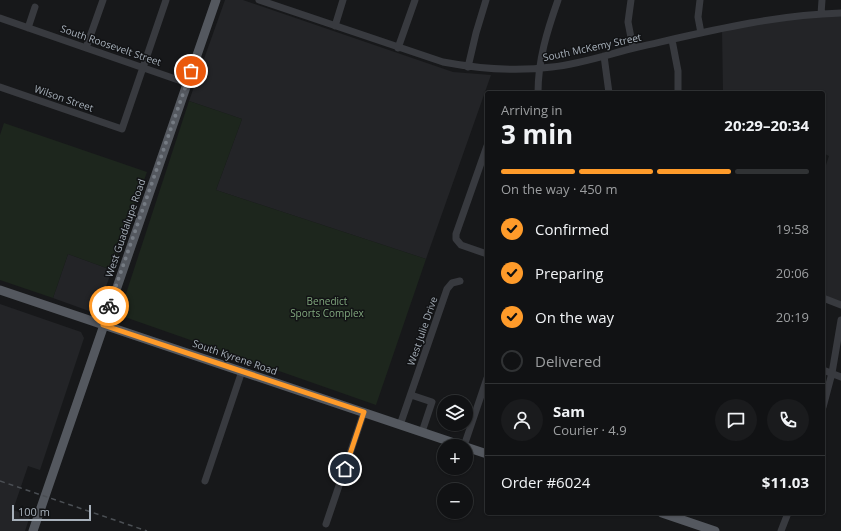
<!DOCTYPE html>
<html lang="en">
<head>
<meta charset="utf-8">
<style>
	:root { --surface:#111214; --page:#1a1b1d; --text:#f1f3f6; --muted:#9c9ea0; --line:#303234; --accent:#ff9b2a }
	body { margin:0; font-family:"Open Sans",sans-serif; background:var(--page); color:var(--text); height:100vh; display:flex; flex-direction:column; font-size:15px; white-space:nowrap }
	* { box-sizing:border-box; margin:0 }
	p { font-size:13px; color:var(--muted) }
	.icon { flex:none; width:22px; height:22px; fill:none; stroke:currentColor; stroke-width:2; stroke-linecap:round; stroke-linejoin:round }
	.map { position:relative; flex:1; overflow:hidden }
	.panel { position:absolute; left:485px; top:91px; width:340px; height:424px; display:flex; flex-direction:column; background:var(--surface); border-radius:4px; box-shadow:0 1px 3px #0004,0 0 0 1px var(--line) }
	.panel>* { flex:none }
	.tools { position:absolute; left:437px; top:395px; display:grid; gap:8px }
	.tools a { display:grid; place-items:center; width:36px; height:36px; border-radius:50%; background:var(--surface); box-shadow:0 1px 3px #0004,0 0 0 1px var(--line); font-size:20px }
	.scale { position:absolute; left:12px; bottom:10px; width:79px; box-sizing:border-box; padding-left:4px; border:2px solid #a8b1bb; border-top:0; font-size:11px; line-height:14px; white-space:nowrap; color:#a8b1bb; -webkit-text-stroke:3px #121315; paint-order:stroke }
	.pin { position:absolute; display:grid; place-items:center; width:34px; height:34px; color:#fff; margin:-17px; border:2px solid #fff; border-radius:50%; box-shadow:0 1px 4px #0007 }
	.courier { position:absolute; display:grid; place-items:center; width:40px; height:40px; margin:-20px; border:3px solid #ff9b2a; border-radius:50%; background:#fff; color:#222; box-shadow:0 1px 5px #0007 }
	.head em { font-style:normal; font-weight:700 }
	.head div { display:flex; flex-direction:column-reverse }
	.head { display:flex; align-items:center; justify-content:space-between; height:68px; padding:0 16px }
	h1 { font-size:26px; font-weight:700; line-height:30px }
	.bar { display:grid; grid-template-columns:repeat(4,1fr); gap:6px 4px; align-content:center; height:48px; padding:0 16px }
	.bar i { height:5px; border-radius:3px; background:var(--line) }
	.bar .active { background:var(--accent) }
	.bar p { grid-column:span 4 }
	.line { display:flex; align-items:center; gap:10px; padding:0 16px; border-top:1px solid var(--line) }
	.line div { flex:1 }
	.round { display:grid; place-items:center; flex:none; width:42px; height:42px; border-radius:21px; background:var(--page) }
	ol { padding:0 16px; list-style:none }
	li { display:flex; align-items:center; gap:12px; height:44px }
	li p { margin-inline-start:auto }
	li .icon { padding:4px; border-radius:50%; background:var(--accent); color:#111; stroke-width:4 }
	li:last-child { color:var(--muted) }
	li i { width:22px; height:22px; border:2px solid var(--line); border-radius:50% }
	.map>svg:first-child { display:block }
</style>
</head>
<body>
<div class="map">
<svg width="841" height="531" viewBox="0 0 841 531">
	<rect width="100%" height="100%" fill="#17181a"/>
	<path fill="#232427" d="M225 0H243L453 72 491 75 426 259 216 190 242 119 189 101Z
		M841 13V305L823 298V174L829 156 823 153V93H723L722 29Z
		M68 254 112 270 99 306 96 310 89 311 53 298Z
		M0 304 81 332 84 338 40 470 28 466 13 510 30 516 25 531H0Z"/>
	<path fill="#1d261d" d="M189 101 242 119 216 190 426 259 376 405 119 315Z
		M4 123 147 172 112 270 68 254 53 298 0 280V135Z"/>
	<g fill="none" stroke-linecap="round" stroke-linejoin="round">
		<path stroke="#383a3f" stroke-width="7" d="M259 0 443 62C480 69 515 72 552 67 581 64 609 54 638 47 705 32 772 15 841 13
			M631 0 628 22 633 48
			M700 0 698 17 701 33
			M821 14 822 0
			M0 18 187 83
			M335 26 343 0
			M28 28 35 7
			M672 40 678 71V93
			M86 48 103 0
			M398 48 415 0
			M604 56 609 93
			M468 67 476 33 486 0
			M0 87 122 129 166 0
			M538 93C538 60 547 31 558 0
			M487 146 456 234V239L461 245 487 254
			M823 298 841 305
			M823 370 841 377
			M411 395 432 402 422 432
			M823 407 832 373 841 320
			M400 425 447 289 452 283 460 281
			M464 446 487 378
			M205 481 242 371
			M326 524 364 412
			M781 531 788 513"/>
		<path stroke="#54585f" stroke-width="9" d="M0 290 463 446
			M466 447 487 454
			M662 513 715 531
			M33 531 216 0"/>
		<path stroke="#4b4f54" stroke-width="1.5" stroke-dasharray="5 4" stroke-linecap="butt" d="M0 481 147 531"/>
	</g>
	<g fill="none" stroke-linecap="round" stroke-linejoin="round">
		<path stroke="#757b83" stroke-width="4" stroke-dasharray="0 7.2" d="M109 306 191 71"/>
		<path stroke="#ff9b2a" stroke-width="5" d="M109 306 103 325 364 412 345 469"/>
	</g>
	<g text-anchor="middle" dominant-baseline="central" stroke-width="3" stroke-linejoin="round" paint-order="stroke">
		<g font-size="10" fill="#a8b1bb" stroke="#121315">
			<text transform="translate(111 45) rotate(19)">South Roosevelt Street</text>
			<text transform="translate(592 47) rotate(-12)">South McKemy Street</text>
			<text transform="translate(64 98) rotate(19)">Wilson Street</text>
			<text transform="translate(125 228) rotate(-71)">West Guadalupe Road</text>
			<text transform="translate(422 331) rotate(-71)">West Julie Drive</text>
			<text transform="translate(235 357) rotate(19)">South Kyrene Road</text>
		</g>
		<g font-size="10" fill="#81a87e" stroke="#121315">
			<text x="327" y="301">Benedict<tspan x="327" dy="12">Sports Complex</tspan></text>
		</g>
	</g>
</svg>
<div class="tools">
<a><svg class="icon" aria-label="layers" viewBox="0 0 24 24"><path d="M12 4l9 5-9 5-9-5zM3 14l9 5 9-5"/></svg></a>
<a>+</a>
<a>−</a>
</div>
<div class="scale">100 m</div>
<div class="pin" style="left:191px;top:71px;background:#ea580c"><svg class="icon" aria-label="bag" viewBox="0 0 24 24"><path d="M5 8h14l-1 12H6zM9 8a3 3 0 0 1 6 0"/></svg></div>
<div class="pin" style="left:345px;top:469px;background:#1f2937"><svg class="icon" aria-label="home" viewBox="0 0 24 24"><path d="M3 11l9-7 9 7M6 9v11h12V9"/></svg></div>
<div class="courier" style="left:109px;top:306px"><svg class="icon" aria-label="bike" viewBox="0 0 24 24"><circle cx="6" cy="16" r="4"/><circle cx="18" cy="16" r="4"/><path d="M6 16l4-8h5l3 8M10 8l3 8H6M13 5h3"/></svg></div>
<section class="panel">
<div class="head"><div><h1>3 min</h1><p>Arriving in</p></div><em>20:29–20:34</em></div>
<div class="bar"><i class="active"></i><i class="active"></i><i class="active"></i><i></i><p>On the way · 450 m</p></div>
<ol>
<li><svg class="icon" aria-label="check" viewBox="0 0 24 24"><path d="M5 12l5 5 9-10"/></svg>Confirmed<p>19:58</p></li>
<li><svg class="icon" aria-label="check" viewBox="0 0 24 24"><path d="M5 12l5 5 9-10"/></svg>Preparing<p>20:06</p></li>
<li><svg class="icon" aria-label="check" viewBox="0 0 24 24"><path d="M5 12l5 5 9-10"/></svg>On the way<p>20:19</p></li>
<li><i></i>Delivered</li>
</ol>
<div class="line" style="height:72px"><a class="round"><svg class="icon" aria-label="person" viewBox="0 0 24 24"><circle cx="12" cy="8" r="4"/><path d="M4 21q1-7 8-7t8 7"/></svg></a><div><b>Sam</b><p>Courier · 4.9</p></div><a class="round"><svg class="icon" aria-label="chat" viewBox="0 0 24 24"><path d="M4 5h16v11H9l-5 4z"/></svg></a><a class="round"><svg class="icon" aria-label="phone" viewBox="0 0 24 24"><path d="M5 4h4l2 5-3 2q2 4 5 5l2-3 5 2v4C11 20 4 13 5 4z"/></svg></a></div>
<div class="line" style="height:52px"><div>Order #6024</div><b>$11.03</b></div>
</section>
</div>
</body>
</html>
